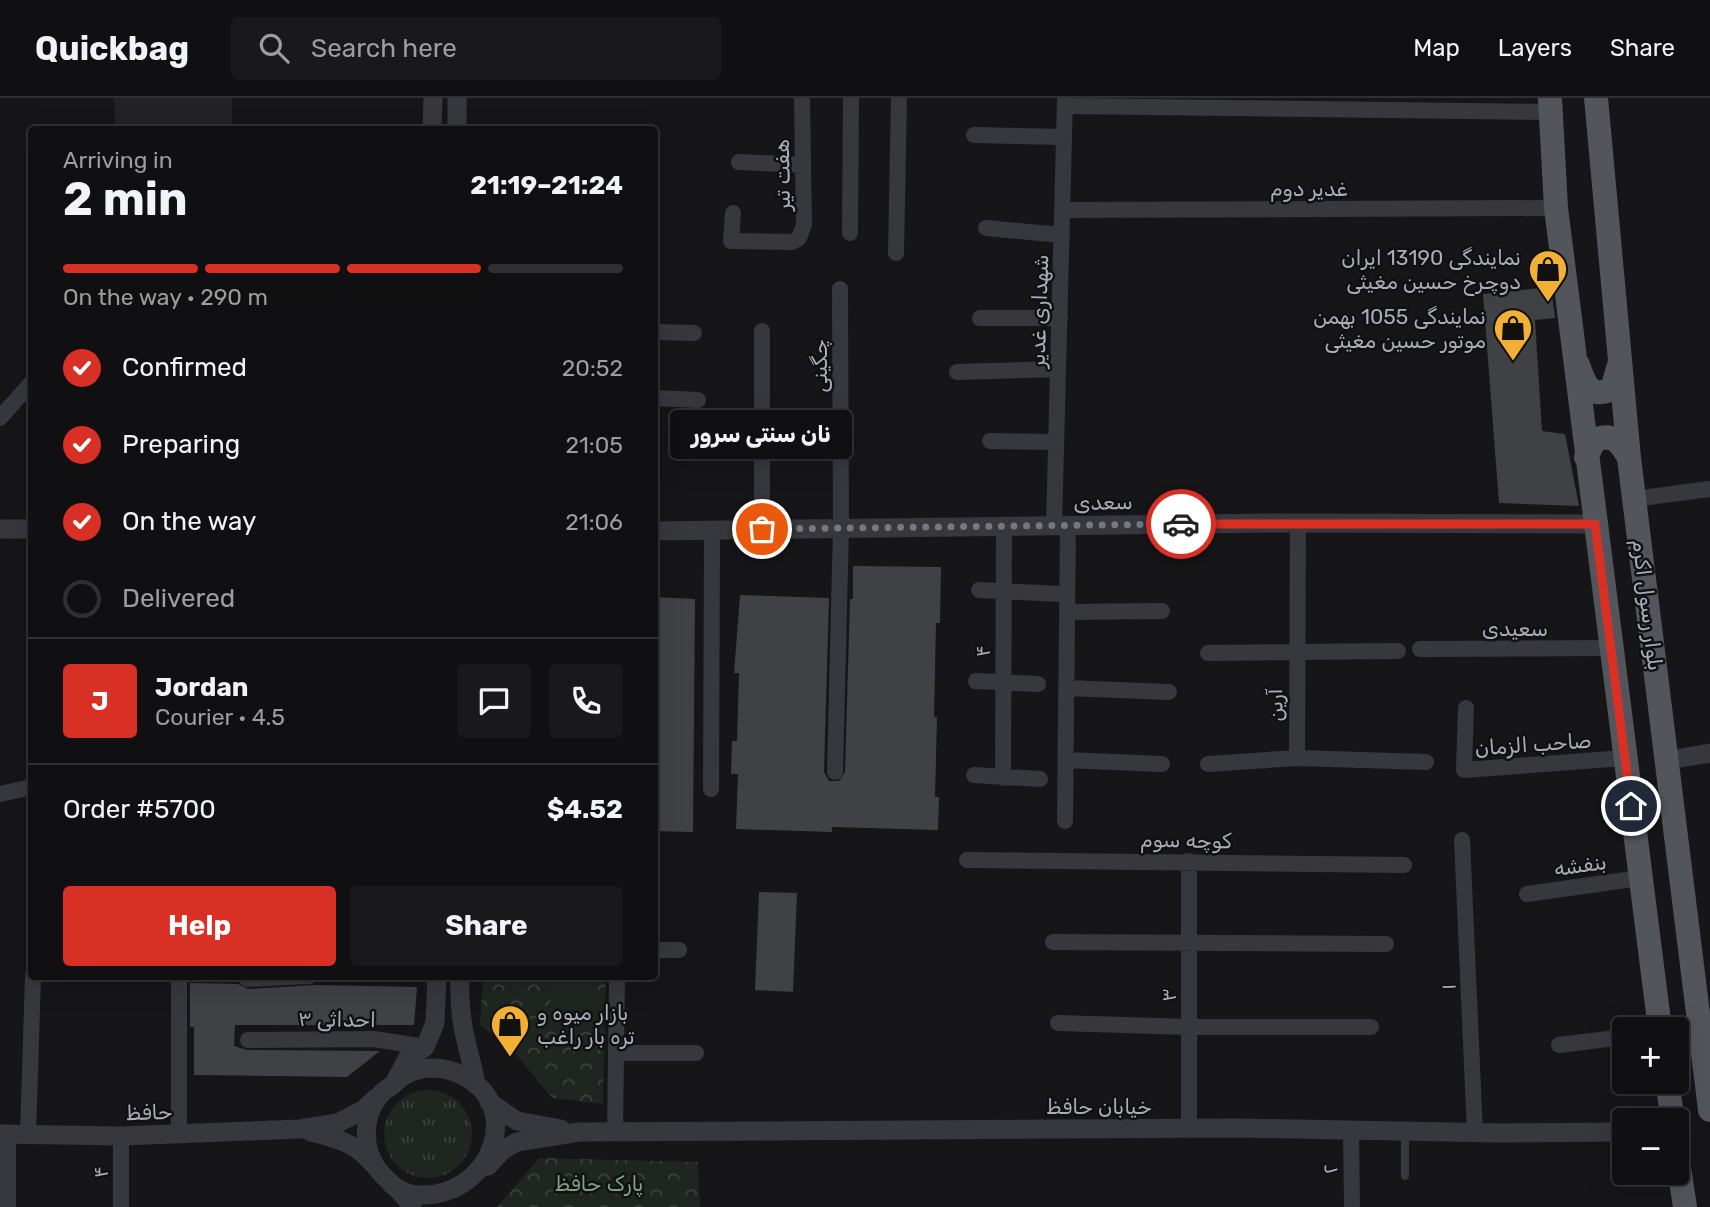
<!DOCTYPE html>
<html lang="en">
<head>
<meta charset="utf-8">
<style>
	:root { --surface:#101012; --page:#19191b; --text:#f1f3f6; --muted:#9c9d9f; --line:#303032; --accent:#d93025 }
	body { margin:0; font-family:Rubik,Vazirmatn,sans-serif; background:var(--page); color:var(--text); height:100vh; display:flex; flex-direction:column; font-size:26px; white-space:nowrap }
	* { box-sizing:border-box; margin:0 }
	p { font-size:23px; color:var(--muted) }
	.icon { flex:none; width:38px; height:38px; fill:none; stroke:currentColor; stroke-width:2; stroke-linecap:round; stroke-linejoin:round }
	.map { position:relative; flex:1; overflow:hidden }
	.panel { position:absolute; left:28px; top:28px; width:630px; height:854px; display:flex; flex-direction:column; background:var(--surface); border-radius:7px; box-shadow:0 7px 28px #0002,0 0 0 2px var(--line) }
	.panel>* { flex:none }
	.buttons { position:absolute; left:1612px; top:919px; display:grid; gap:14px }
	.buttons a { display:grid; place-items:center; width:77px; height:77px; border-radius:7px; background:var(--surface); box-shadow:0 7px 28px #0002,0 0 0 2px var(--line); font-size:35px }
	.pin { position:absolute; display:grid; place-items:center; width:60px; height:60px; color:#fff; margin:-30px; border:4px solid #fff; border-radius:50%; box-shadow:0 2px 7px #0007 }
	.courier { position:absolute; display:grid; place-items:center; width:70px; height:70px; margin:-35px; border:5px solid #d93025; border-radius:50%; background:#fff; color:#222; box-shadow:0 2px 9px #0007 }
	.bubble { position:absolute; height:49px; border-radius:7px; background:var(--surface); box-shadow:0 7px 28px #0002,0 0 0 2px var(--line); font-size:23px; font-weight:700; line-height:49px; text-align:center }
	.head em { font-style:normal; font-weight:700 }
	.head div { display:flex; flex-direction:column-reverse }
	.head { display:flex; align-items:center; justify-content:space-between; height:119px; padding:0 35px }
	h1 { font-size:46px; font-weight:700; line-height:52px }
	.bar { display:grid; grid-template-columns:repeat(4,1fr); gap:10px 7px; align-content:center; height:84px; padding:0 35px }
	.bar i { height:9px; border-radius:5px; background:var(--line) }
	.bar .current { background:var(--accent) }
	.bar p { grid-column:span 4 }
	.line { display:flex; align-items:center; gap:18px; padding:0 35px; border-top:2px solid var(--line) }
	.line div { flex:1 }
	.round { display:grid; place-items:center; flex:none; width:74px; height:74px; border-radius:7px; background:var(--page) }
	ol { padding:0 35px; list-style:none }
	li { display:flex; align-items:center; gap:21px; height:77px }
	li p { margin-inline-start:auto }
	li .icon { padding:7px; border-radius:50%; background:var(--accent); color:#fff; stroke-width:4 }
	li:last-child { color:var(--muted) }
	li i { width:38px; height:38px; border:4px solid var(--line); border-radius:50% }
	.primary-button { display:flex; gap:14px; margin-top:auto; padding:14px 35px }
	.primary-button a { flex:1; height:80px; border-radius:7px; background:var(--accent); color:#fff; font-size:28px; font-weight:700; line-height:80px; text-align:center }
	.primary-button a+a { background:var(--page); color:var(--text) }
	header { display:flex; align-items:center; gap:42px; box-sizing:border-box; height:98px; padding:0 35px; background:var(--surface); border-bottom:2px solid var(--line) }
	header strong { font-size:33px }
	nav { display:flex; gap:38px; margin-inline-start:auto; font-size:24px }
	.search { width:490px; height:63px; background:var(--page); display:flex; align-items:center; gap:18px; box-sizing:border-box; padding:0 24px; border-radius:7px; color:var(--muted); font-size:26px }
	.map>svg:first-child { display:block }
</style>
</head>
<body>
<header>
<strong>Quickbag</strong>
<div class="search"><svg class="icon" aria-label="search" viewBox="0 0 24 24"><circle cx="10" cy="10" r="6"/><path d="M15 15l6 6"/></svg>Search here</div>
<nav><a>Map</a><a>Layers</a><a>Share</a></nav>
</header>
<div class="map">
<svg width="1710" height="1109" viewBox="0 0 1710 1109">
	<defs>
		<pattern id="grass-tufts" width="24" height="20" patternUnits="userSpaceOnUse" patternTransform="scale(1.75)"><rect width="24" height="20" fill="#1e261f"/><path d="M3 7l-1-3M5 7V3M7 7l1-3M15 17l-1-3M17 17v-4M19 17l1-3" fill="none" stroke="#3c433d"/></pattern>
		<pattern id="park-crowns" width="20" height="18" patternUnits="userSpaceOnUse" patternTransform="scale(1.75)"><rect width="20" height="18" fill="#1e261f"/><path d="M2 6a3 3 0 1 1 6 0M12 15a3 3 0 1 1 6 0" fill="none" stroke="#3c433d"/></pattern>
	</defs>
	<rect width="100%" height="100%" fill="#161618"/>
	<path fill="#222225" d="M114 0H232V31H115Z"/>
	<path fill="url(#grass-tufts)" d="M384 1036a44 44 0 1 1 88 0a44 44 0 1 1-88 0Z"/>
	<path fill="url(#park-crowns)" d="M483 879H606L603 1006 552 1000 513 953 480 927Z
		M539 1060 698 1064 700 1109H497Z"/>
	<path fill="#1e261f" d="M552 879H597L596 934 549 933Z"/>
	<path fill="#404145" d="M1551 189 1555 220 1535 222 1542 333 1565 336 1579 408 1499 405 1483 196Z
		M853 468 941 469 940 525H936L934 619H937L935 699H939L938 732 832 729V734L736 731 738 676H731L732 643H737L739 575H734L740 497 829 500 824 674 829 683H839L845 674 850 501H853Z
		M654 499 695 501 693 734 654 733Z
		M759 794 797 795 793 894 755 892Z
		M190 885 238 886 248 891 314 887 417 889 414 927H235L234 948 247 952 380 953 347 979 194 977V929H190Z"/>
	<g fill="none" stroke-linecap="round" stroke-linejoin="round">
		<path stroke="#37383d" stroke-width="8" d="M1405 1078V1033"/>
		<path stroke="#37383d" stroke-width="16" d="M1065 8 1552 14
			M974 37 1064 39
			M739 64 803 67
			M1062 112 1556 110
			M733 115 731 143 792 144 799 140 804 127 802 0
			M986 130 1062 137
			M850 135 851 0
			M896 155 899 0
			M980 220H1060
			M762 233V431
			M654 234 694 235
			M957 274 1058 271
			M654 300 698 302
			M735 319 793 320
			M0 320 32 284
			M990 343 1056 344
			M1634 401 1710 391
			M1298 425 1297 660 1426 664
			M1054 428 1065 0
			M979 492 1059 496
			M1067 514 1162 513
			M1420 551 1610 550
			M1208 555 1398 553
			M976 583 1038 586
			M1066 590 1169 594
			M1466 610 1464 672 1625 660
			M1066 662 1162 666
			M1208 666 1297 660
			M835 674 841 430 840 191
			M974 677 1040 681
			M1003 680 1004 428
			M711 691 712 432
			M0 696 32 689
			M1065 723 1068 427
			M1462 742 1475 1035
			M967 762 1404 767
			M1527 796 1640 780
			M1053 844 1386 846
			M654 852H679
			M179 878V1036
			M247 881 309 878
			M1058 925 1189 929H1371
			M248 942 374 941 425 949
			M1559 947 1624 939
			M616 955H696
			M1189 1030V763
			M1351 1032 1352 1109
			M615 1034 617 878
			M28 1037 33 878
			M121 1038V1109
			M8 1109V1036"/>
		<path stroke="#37383d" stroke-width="19" d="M457 0V32
			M432 32 433 0
			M0 431H32
			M654 433 1273 425 1595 426
			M1668 662 1710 655
			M460 878C459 902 461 925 467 947 470 961 474 972 476 987
			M396 982 407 961 425 949 435 925 437 878
			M489 1004 517 1023 561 1031
			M311 1034C336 1040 356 1045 373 1066
			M0 1036 121 1038 300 1031 338 1025 363 1012 376 1000
			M488 1068 503 1052 517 1044 579 1034 1239 1030 1500 1035 1624 1034
			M391 1086C397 1090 404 1094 410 1096 492 1109 534 996 448 972 429 967 408 971 395 985 391 989 385 991 382 995 362 1015 361 1053 380 1074 390 1086 404 1095 412 1109"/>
		<path stroke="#53555c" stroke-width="24" d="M1550 0 1556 110 1660 931
			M1596 0 1629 360 1710 1012
			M1578 267C1585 286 1589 301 1612 291L1620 264
			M1586 359 1595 342C1613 334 1621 345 1629 360
			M1667 984 1673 1022
			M1676 1050 1685 1109"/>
	</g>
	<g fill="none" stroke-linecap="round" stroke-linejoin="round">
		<path stroke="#757880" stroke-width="7" stroke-dasharray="0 12.6" d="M762 431 1181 426"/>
		<path stroke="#d93025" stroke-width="9" d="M1181 426H1595L1631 708"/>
	</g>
	<defs>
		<g id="shop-pin" transform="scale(2.0125)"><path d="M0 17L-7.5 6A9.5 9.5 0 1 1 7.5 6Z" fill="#f2b134" stroke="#111113"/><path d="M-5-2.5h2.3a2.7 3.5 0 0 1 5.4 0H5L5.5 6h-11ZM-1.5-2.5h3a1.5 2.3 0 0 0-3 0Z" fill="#111"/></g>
	</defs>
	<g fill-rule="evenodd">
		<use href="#shop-pin" x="1548" y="171"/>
		<use href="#shop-pin" x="1513" y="230"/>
		<use href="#shop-pin" x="510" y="926"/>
	</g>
	<g text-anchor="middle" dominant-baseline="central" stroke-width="5" stroke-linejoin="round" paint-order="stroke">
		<g font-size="21" fill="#a8adb8" stroke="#111113">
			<text transform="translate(782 77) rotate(-91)">هفت تیر</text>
			<text x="1309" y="90">غدیر دوم</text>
			<text transform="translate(1039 213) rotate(-88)">شهداری غدیر</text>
			<text transform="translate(819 268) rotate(-90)">چگینی</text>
			<text transform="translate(1103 404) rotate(-1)">سعدی</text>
			<text transform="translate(1648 507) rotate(83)">بلوار رسول اکرم</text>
			<text x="1515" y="530">سعیدی</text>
			<text transform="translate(982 553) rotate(-90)">۴</text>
			<text transform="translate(1275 607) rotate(-91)">آرین</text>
			<text transform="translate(1533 646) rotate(-4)">صاحب الزمان</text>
			<text transform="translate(1186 742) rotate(1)">کوچه سوم</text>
			<text transform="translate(1580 767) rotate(-8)">بنفشه</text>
			<text transform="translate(1448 889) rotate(-93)">۱</text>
			<text transform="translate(1168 897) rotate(-90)">۳</text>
			<text transform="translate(337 921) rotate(1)">احداثی ۳</text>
			<text x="1099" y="1008">خیابان حافظ</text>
			<text transform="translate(149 1014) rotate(-2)">حافظ</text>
			<text transform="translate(1330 1071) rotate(-91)">۲</text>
			<text transform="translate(100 1074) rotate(-90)">۴</text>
		</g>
		<g font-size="21" fill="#a8adb8" stroke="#111113" text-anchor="end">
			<text x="1521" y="159">نمایندگی 13190 ایران<tspan x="1521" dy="24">دوچرخ حسین مغیثی</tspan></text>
			<text x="1486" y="218">نمایندگی 1055 بهمن<tspan x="1486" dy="24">موتور حسین مغیثی</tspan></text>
			<text x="537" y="914" text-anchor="start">بازار میوه و<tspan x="537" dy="24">تره بار راغب</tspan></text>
		</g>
		<g font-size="21" fill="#7fa381" stroke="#111113">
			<text x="599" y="1085">پارک حافظ</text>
		</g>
	</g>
</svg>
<div class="buttons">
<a>+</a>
<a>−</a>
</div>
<div class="pin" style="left:762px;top:431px;background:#ea580c"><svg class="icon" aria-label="bag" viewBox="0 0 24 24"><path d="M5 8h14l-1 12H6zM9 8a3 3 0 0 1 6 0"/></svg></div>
<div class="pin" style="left:1631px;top:708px;background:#1f2937"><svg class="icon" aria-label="home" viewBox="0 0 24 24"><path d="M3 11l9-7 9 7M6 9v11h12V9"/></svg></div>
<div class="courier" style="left:1181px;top:426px"><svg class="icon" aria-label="car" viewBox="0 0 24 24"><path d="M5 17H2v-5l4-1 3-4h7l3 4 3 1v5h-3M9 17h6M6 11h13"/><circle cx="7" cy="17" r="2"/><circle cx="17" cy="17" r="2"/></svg></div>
<div class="bubble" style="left:670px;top:312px;width:182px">نان سنتی سرور</div>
<section class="panel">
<div class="head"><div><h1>2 min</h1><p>Arriving in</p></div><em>21:19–21:24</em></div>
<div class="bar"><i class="current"></i><i class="current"></i><i class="current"></i><i></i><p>On the way · 290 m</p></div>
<ol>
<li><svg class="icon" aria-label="check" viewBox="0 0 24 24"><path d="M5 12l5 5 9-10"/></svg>Confirmed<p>20:52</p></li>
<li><svg class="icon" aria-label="check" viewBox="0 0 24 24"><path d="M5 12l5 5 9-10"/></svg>Preparing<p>21:05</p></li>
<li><svg class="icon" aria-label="check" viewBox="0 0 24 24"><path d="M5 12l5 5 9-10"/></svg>On the way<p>21:06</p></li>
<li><i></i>Delivered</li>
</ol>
<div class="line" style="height:126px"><b class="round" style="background:var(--accent);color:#fff">J</b><div><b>Jordan</b><p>Courier · 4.5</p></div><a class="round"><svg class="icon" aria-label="chat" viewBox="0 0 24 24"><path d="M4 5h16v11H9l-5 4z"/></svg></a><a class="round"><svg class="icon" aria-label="phone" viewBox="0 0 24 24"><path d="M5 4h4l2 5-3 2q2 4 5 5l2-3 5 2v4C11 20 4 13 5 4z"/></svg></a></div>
<div class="line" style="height:91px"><div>Order #5700</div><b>$4.52</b></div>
<div class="primary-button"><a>Help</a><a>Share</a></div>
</section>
</div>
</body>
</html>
